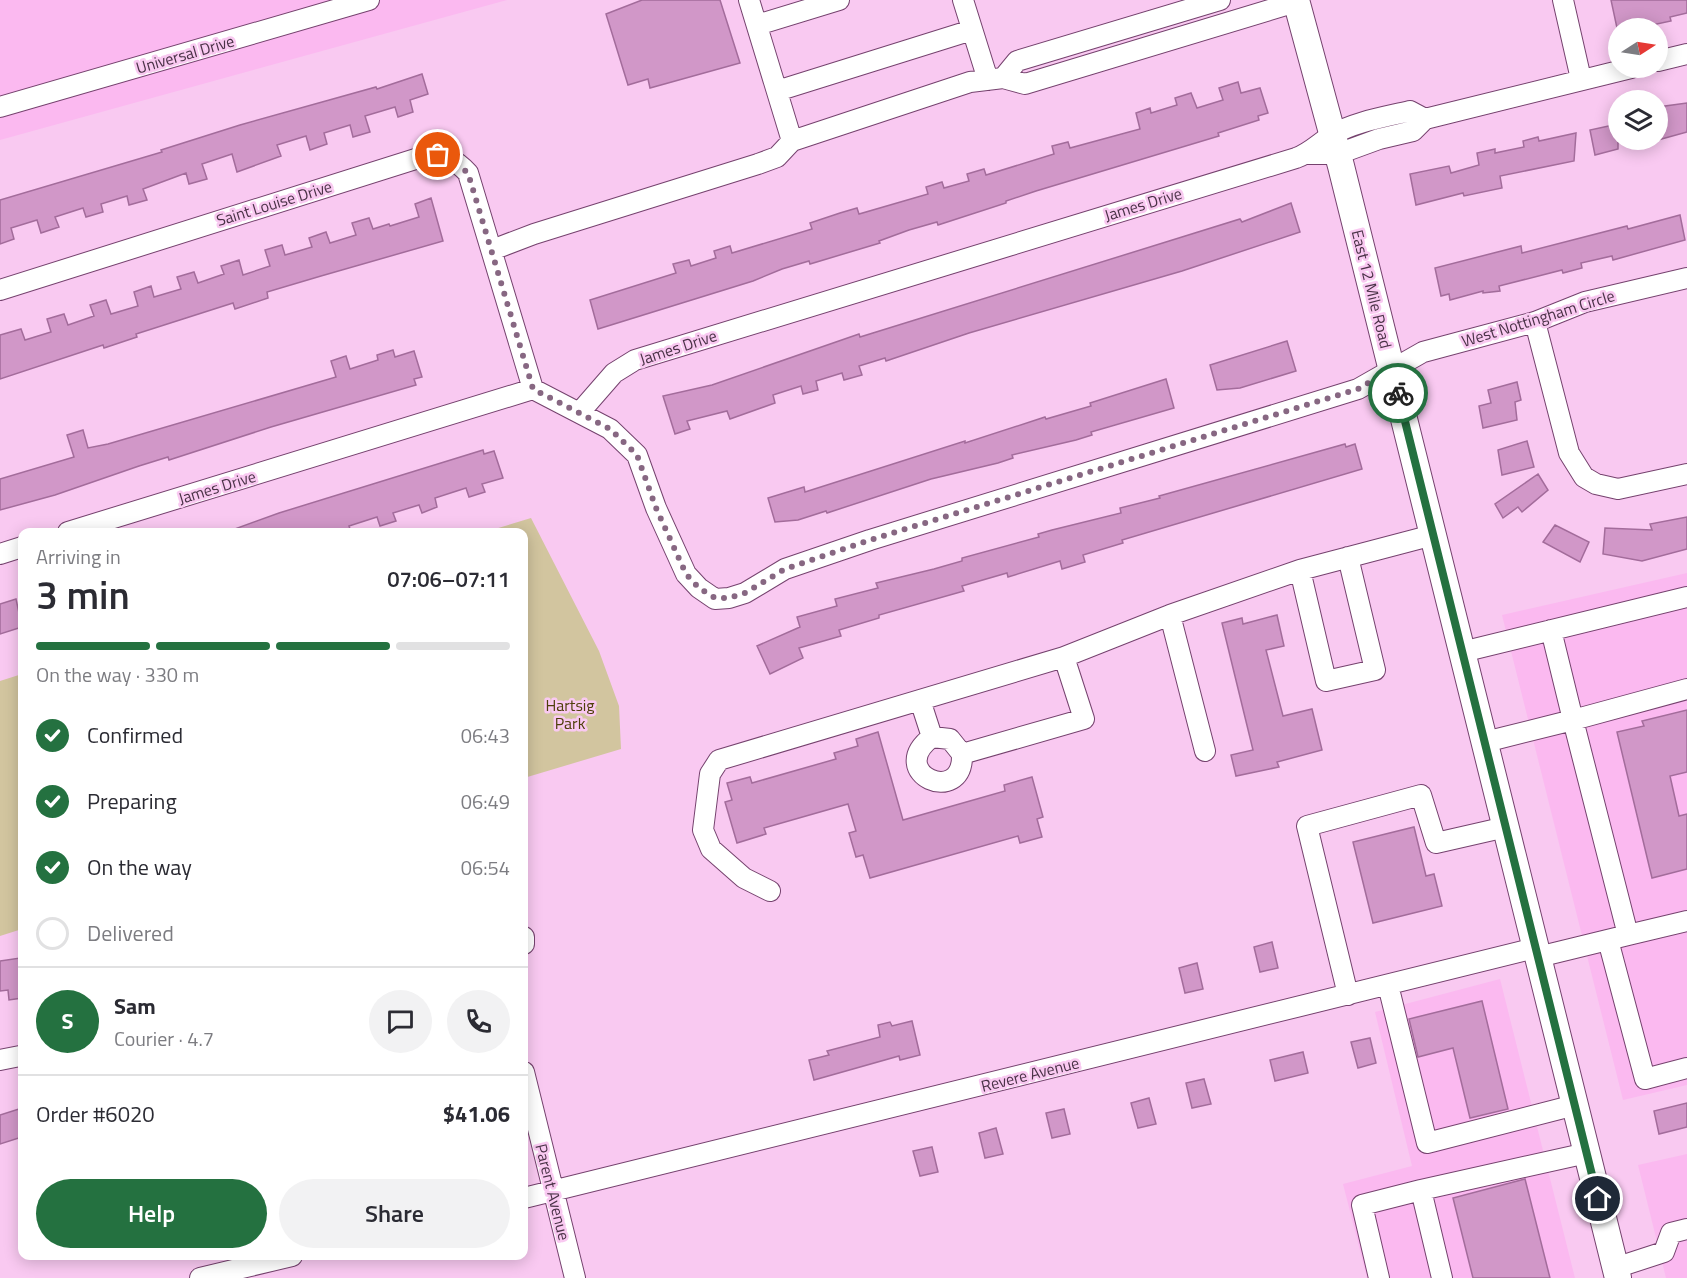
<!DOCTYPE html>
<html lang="en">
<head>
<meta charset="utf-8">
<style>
	:root { --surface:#fff; --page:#f2f2f3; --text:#2b2b33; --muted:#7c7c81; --line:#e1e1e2; --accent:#247140 }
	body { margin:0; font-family:"Titillium Web",sans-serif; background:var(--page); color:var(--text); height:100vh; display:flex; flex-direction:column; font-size:22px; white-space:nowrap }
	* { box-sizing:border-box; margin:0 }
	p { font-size:20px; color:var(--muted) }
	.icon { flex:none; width:33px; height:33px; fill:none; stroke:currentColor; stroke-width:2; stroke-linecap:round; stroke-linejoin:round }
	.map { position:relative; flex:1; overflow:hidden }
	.panel { position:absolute; left:18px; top:528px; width:510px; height:732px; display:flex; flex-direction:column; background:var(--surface); border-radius:12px; box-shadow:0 3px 15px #0003 }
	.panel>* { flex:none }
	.needle { width:39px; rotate:78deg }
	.fabs { position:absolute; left:1608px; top:18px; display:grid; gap:12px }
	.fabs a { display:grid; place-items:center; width:60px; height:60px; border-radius:50%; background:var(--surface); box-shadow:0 3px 15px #0003; font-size:30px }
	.pin { position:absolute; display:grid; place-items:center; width:51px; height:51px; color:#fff; margin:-26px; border:3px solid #fff; border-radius:50%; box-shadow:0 2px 6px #0007 }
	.courier { position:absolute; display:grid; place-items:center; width:60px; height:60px; margin:-30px; border:4px solid #247140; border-radius:50%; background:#fff; color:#222; box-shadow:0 2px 8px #0007 }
	.headline em { font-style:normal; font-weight:600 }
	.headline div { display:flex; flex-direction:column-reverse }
	.headline { display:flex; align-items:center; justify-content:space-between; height:102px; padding:0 18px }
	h1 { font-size:39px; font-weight:600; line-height:45px }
	.bar { display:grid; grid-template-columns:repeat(4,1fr); gap:9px 6px; align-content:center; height:72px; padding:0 18px }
	.bar i { height:8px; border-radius:4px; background:var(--line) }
	.bar .active { background:var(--accent) }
	.bar p { grid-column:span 4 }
	.line { display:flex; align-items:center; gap:15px; padding:0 18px; border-top:2px solid var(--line) }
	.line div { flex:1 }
	.round { display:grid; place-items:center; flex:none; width:63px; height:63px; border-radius:32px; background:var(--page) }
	ol { padding:0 18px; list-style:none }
	li { display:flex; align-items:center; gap:18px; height:66px }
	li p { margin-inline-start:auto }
	li .icon { padding:6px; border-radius:50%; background:var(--accent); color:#fff; stroke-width:4 }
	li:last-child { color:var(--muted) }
	li i { width:33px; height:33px; border:3px solid var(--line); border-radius:50% }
	.primary-button { display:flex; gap:12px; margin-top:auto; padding:12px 18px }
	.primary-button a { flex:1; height:69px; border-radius:36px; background:var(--accent); color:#fff; font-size:24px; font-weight:600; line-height:69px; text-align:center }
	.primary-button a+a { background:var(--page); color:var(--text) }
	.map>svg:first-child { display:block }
</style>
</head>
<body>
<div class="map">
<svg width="1687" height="1278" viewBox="0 0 1687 1278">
	<rect width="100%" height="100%" fill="#f9c9f1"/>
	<path fill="#fbb9f0" d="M0 0H507L0 140Z
		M1687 573V1085L1623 1100 1502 615Z
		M1500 979 1575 1278H1367L1343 1184 1412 1166 1375 1012Z
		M1687 1154V1278H1666L1638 1165Z"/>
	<path fill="#d2c59f" d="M531 518 599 651 619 706 621 749 524 778V532H485Z
		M22 674V929L0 936V681Z"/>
	<path fill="#d197c8" stroke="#a36c9b" stroke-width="1.5" d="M642 0H720L740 63 650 88 648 79 628 85 606 14Z
		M1611 0H1687V13L1670 17 1671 21 1638 28H1617Z
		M422 74 428 94 410 100 413 112 398 117 395 107 365 116 370 132 353 137 350 125 324 133 327 144 310 150 306 136 277 145 281 156 237 172 232 154 202 164 207 179 189 184 186 173 143 189 147 200 129 205 127 196 101 204 103 212 86 217 83 208 55 217 59 227 41 233 37 220 11 228 14 239 0 244V200L162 152 161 150 240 125 376 87 377 89Z
		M1238 82 1241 93 1260 88 1268 113 1258 116 1259 120 1218 133 1219 136 1036 191 1006 201V203L938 225 937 222 909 230 879 241 880 243 810 264 809 261 782 269 753 281 598 329 590 300 676 273 673 264 689 260 691 266 716 258 714 251 730 246 732 253 812 229 810 223 840 213 857 208 859 214 928 194 926 187 942 182 944 188 969 181 967 174 984 169 986 175 1054 154 1052 146 1068 142 1070 148 1140 129 1136 113 1150 108 1151 113 1177 105 1175 98 1191 93 1197 108 1223 100 1219 88Z
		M1687 103V132L1658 140V107Z
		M1618 124V149L1595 155 1590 130Z
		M1576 133 1574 161 1500 176 1502 188 1464 196 1463 193 1416 205 1410 174 1449 166 1451 173 1479 165 1477 153 1495 149V153L1524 147 1523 141 1538 137 1539 141Z
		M431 198 443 241 321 276 267 292 268 298 235 309 233 303 136 334 137 337 104 348 103 345 0 379V335L21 329 25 340 51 332 47 319 64 314 68 325 94 316 90 305 106 300 111 314 138 306 134 292 151 286 154 297 181 289 177 277 194 272 198 283 224 274 221 266 239 260 243 275 270 266 265 250 282 245 285 255 312 247 309 238 326 232 330 243 356 235 352 223 369 218 373 229 389 224 390 226 419 217 415 204Z
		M1291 203 1300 232 1182 271 969 333 886 361 885 358 859 366 862 375 844 380 842 373 816 381 818 390 803 394 801 386 773 395 775 403 730 419 727 411 687 421 690 429 675 434 663 396 712 385 859 334 860 337 1240 219 1242 222Z
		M1680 215 1685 240 1613 260 1612 256 1581 263 1582 268 1563 273 1562 270 1499 286 1500 291 1483 293V291L1450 300 1449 294 1441 296 1435 268 1521 246 1522 253 1627 226 1628 229Z
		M1287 341 1296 371 1240 388 1217 390 1210 365Z
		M393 350 395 357 414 351 422 377 414 379 416 385 271 427 169 460 168 457 139 466 55 495 0 510V479L74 457 67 435 83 430 88 448 108 444 336 377 331 361 346 356 350 369 378 360 377 355Z
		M1166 379 1174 408 1091 432 1092 435 1076 440 1012 455 1013 458 998 463 931 479 827 513 826 511 798 520 775 522 768 498 804 487 805 492 965 441V443L1045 417 1046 419 1091 406 1090 403Z
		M1517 382 1521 400 1515 402 1517 420 1483 428 1479 406 1491 403 1488 390Z
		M1527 441 1534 467 1502 475 1498 450Z
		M1345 444 1346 447 1355 444 1362 469 1122 540 1123 543 1083 555 1085 562 1062 569 1060 561 1008 577 1007 573 962 586 964 591 879 615V618L839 630 841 636 799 648 803 658 770 674 757 646 800 627 797 617 837 606 835 599 878 588 876 583 934 569 962 561V558L1039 537 1038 534 1052 530 1121 513 1120 508 1160 498 1159 496Z
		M483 450 484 454 494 451 503 478 482 484 485 492 469 497 466 488 435 498 437 507 422 513 419 505 393 513 396 521 380 526 377 517 349 526 351 532H232V530L279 513Z
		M1538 474 1548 490 1522 512 1518 507 1503 518 1495 504Z
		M1687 517V549L1642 561 1603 554 1605 528 1652 530 1650 524Z
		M1555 525 1589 542 1580 562 1543 542Z
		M16 599 22 627 0 634V604Z
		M1277 615 1284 646 1266 650 1283 716 1312 709 1322 750 1277 762 1279 767 1236 776 1231 755 1253 750 1222 623 1242 618 1243 624Z
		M1687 710V772L1670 776 1679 816 1687 814V869L1652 878 1617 732 1644 726 1642 721Z
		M878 732 903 820 1005 791 1004 785 1032 777 1043 817 1037 819 1042 837 1020 843 1018 836 870 878 863 855 856 857 849 833 856 831 848 804 764 828 766 834 737 843 725 802 732 800 727 783 750 777 752 783 836 759 834 753 858 746 856 739Z
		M1414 827 1426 876 1434 874 1442 906 1373 923 1353 842Z
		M1272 942 1278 968 1260 972 1254 947Z
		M20 958 22 998 9 1000 8 990 0 991V961Z
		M1197 963 1203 989 1185 993 1179 968Z
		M1482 1001 1508 1109 1470 1118 1453 1048 1418 1057 1409 1019Z
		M912 1021 920 1055 900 1060 899 1056 814 1080 809 1060 829 1055 827 1051 880 1037 878 1025 890 1022 892 1026Z
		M1370 1038 1376 1063 1358 1068 1351 1042Z
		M1303 1052 1308 1073 1275 1081 1270 1060Z
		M1204 1079 1211 1104 1192 1108 1186 1083Z
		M1149 1098 1156 1124 1138 1128 1131 1103Z
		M1687 1103V1127L1659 1134 1654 1111Z
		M22 1108V1137L0 1144V1115Z
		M1064 1109 1070 1134 1052 1138 1046 1113Z
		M996 1128 1003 1154 985 1158 979 1133Z
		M932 1147 938 1172 920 1176 913 1151Z
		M1525 1179 1550 1278H1473L1453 1198Z"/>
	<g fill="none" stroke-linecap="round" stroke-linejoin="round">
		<g stroke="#75426e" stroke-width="22">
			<path id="minor" d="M749 0 792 141 970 82 1003 78
				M963 0 988 80
				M1220 0 1017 61 1003 78 1025 84 1296 2
				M1563 0 1581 79
				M757 25 839 0
				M1658 61 1687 54
				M777 91 972 30
				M0 107 369 0
				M1425 119 1631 68
				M492 250 534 234 758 164 777 157 792 141
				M0 290 425 156C444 154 455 159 468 173L533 389
				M1535 322 1569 453 1584 477 1596 484 1618 489 1687 474
				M580 412 614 373 635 360 1296 158C1310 153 1319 143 1332 135 1354 122 1385 117 1410 111L1425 119 1413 131 1379 139 1338 154H1309
				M68 532 533 389 610 429 637 455 656 508 686 574 699 588 715 599 729 598 745 593 785 569 870 540 1358 389 1423 352 1535 322 1585 302 1687 278
				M0 554 22 547
				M1300 570 1326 681 1375 670 1348 557
				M1170 615 1205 751
				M1551 630 1573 720 1687 689
				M1462 652 1687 597
				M920 700 932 737 950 739 962 754 1084 719 1064 657
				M932 737C884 773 964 808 962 754
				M1485 742 1573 720 1628 935 1538 957
				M770 891 744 878 711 849 703 830 710 774 719 760 1064 657 1170 615 1300 570 1433 535
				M1628 935 1687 921
				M524 937V944
				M1608 940 1645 1079 1687 1068
				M1388 985 1427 1143 1575 1105
				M1348 995 1307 826 1421 795 1436 843 1506 827
				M0 1060 20 1056
				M524 1072 575 1278
				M524 1198 1535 948
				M1615 1268 1664 1252 1671 1233 1687 1229
				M200 1278 292 1256
				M1379 1278 1362 1205 1421 1190
				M1442 1278 1421 1190 1587 1153"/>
		</g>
		<g stroke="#75426e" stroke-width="28">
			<path id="major" d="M1296 0 1341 166 1618 1278"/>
		</g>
		<use href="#minor" stroke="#fff" stroke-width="20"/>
		<use href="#major" stroke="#fff" stroke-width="26"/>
	</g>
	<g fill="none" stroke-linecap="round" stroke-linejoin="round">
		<path stroke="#876782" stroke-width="6" stroke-dasharray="0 10.8" d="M438 155 449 157 468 173 533 389 610 429 637 455 656 508 686 574 699 588 715 598H729L745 593 785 569 870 540 1358 389 1392 369 1398 393"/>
		<path stroke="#247140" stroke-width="8" d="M1398 393 1598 1199"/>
	</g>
	<g text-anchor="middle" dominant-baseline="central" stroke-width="5" stroke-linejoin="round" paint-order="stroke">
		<g font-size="16" fill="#4a3247" stroke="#f9c9f1">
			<text transform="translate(185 54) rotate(-16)">Universal Drive</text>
			<text transform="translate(274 203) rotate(-17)">Saint Louise Drive</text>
			<text transform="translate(1143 204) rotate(-17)">James Drive</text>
			<text transform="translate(1372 289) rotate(76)">East 12 Mile Road</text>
			<text transform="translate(1538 318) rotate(-17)">West Nottingham Circle</text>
			<text transform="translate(678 347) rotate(-18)">James Drive</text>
			<text transform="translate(217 487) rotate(-17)">James Drive</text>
			<text transform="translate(1030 1074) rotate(-14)">Revere Avenue</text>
			<text transform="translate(553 1192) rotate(76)">Parent Avenue</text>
		</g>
		<g font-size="16" fill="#4e3f09" stroke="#f9c9f1">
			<text x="570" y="705">Hartsig<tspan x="570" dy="18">Park</tspan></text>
		</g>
	</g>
</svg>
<div class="fabs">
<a><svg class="needle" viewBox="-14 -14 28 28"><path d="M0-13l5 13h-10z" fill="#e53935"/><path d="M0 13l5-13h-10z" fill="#7c7c81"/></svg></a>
<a><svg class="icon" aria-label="layers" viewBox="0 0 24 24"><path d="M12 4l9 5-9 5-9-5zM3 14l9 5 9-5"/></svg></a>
</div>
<div class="pin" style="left:438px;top:155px;background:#ea580c"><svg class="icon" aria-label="bag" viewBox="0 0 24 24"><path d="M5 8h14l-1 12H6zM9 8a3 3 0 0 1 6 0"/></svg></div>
<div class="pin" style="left:1598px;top:1199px;background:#1f2937"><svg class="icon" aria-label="home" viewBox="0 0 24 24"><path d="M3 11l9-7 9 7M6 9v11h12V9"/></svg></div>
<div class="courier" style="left:1398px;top:393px"><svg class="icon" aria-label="bike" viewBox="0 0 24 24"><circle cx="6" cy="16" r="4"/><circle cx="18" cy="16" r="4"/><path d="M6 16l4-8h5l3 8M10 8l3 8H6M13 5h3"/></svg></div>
<section class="panel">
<div class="headline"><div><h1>3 min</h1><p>Arriving in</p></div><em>07:06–07:11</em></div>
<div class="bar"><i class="active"></i><i class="active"></i><i class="active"></i><i></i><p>On the way · 330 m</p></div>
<ol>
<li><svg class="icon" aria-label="check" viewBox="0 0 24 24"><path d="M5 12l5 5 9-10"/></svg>Confirmed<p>06:43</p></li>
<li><svg class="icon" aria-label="check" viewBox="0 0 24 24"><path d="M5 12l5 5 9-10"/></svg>Preparing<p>06:49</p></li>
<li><svg class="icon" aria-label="check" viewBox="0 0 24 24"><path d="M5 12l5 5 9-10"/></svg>On the way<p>06:54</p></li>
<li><i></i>Delivered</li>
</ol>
<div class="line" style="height:108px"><b class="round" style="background:var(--accent);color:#fff">S</b><div><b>Sam</b><p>Courier · 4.7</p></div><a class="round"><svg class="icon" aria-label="chat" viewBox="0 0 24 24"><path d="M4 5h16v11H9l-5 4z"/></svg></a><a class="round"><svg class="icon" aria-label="phone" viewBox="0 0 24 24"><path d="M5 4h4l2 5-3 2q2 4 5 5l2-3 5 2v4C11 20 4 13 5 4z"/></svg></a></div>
<div class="line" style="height:78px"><div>Order #6020</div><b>$41.06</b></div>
<div class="primary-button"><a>Help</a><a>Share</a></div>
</section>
</div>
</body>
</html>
